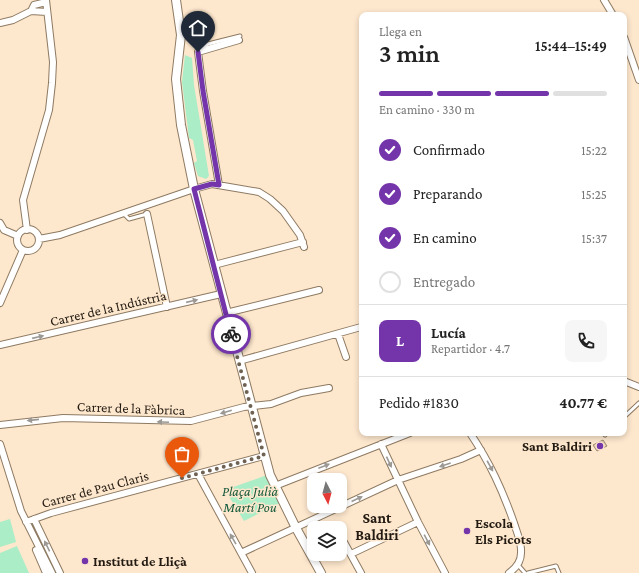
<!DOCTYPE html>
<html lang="es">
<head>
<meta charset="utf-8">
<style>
	:root { --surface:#fff; --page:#f6f6f6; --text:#222; --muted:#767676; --line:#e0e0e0; --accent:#7535aa }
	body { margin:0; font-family:"Crimson Pro",serif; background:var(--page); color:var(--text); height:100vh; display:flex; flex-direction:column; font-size:15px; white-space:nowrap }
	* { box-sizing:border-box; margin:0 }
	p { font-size:13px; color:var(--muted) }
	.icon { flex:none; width:22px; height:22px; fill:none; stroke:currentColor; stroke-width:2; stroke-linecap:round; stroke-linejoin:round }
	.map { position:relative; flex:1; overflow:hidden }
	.details { position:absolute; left:359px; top:12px; width:268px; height:424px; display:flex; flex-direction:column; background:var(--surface); border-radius:8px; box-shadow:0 2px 6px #0003 }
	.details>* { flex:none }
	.needle { width:26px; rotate:174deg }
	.buttons { position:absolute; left:307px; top:473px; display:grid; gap:8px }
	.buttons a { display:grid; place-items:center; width:40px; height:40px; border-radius:8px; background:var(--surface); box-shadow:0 2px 6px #0003; font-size:20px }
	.pin { position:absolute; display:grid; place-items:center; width:34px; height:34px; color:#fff; margin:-41px -17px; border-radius:50% 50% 50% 0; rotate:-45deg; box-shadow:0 0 4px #0007 }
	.pin .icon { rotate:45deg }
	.courier { position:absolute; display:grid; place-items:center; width:40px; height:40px; margin:-20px; border:3px solid #7535aa; border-radius:50%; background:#fff; color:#222; box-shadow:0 1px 5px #0007 }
	.summary em { font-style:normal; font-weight:600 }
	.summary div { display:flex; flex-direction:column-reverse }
	.summary { display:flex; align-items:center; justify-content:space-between; height:68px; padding:0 20px }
	h1 { font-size:26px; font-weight:600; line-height:30px }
	.bar { display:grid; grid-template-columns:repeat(4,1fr); gap:6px 4px; align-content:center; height:48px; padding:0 20px }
	.bar i { height:5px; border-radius:3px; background:var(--line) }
	.bar .active { background:var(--accent) }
	.bar p { grid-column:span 4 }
	.line { display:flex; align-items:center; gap:10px; padding:0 20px; border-top:1px solid var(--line) }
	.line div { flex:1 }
	.round { display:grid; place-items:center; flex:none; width:42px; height:42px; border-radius:8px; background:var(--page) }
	ol { padding:0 20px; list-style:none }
	li { display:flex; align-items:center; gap:12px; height:44px }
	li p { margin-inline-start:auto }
	li .icon { padding:4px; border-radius:50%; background:var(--accent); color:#fff; stroke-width:4 }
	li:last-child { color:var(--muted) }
	li i { width:22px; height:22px; border:2px solid var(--line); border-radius:50% }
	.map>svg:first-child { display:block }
</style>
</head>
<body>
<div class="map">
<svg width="639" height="573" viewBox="0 0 639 573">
	<rect width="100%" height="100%" fill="#fde7cd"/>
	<path fill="#abedc7" d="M185 55 192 58 194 85 209 176 206 179 198 176 194 163 197 161 193 140 189 138 182 82Z
		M267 475 280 503 244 521 225 490Z
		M10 519 16 542 0 547V522Z
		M17 546 29 573H0V553Z"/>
	<path fill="#dcc7ad" stroke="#9c8870" d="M603 440 607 446 597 451 593 445Z"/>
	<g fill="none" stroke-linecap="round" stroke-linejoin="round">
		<g stroke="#8e7a62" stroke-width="5">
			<path id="service" d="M203 48 208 44 240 36
				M123 213 129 219 147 214
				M624 417 639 403
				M605 435 607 433
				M518 565 525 573
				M528 573 556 566 559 573"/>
		</g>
		<g stroke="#8e7a62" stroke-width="8">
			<path id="minor" d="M604 0 613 15
				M31 11 34 5 46 2
				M0 23 13 20 31 11 47 12
				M624 37 639 80
				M219 185 203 91 198 52 239 40
				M147 214 167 307
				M0 223 4 230 18 236
				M17 240a11 11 0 1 1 22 0a11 11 0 1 1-22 0Z
				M27 230 23 200 49 110 52 83 53 62 46 0
				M39 239 60 235 194 189 212 184 259 192 270 199 283 211 300 235 304 247
				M214 265 303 242
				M0 303 23 250
				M226 313 319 290
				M338 334 346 357
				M0 345 221 294
				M239 361 361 327
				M624 381 639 387
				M0 425 63 418 191 421 244 407 271 404 301 393 329 388
				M470 433C490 463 502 489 514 523 517 533 522 543 521 553 521 561 516 568 509 573
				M0 444 21 511 52 573
				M381 444 418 522 445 573
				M198 474 252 573
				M275 486 410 433
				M34 519 60 573
				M26 522 51 513 264 456
				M340 535 361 573
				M36 550 46 573
				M241 553 398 480 461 459 481 450
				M351 554 418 522"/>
		</g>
		<g stroke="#8e7a62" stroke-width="10">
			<path id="tertiary" d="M176 0 181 35 176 79 181 125 194 189 270 475 296 528 321 573"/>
		</g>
		<use href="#service" stroke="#fff" stroke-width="3"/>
		<use href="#minor" stroke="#fff" stroke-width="6"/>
		<use href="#tertiary" stroke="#fff" stroke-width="8"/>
	</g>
	<defs><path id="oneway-solid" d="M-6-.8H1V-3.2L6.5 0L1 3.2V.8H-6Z"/></defs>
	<g fill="#9c9894">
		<use href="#oneway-solid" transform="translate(192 301) rotate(-13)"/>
		<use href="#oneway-solid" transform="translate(38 337) rotate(-13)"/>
		<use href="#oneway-solid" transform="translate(226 412) rotate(164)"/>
		<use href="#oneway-solid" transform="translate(33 420) rotate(174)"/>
		<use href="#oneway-solid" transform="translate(163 422) rotate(-178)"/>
		<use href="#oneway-solid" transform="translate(389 462) rotate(65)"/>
		<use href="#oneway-solid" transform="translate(445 465) rotate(161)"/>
		<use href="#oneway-solid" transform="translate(324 466) rotate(-21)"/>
		<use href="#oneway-solid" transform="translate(490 466) rotate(61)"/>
		<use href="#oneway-solid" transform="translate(357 499) rotate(-25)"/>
		<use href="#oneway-solid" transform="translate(233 539) rotate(-120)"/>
		<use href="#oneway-solid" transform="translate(427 540) rotate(62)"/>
		<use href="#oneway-solid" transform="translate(47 546) rotate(-116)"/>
	</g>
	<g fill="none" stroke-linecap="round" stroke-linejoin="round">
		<path stroke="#6f6253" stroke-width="4" stroke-dasharray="0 7.2" d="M182 478 264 456 231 334"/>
		<path stroke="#7535aa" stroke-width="5" d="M198 52 203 91 219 185 212 184 194 189 231 334"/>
	</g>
	<g fill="#7535aa" stroke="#fde7cd" stroke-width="1.5">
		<circle cx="600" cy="446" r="4"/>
		<circle cx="467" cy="531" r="4"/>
		<circle cx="85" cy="561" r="4"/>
	</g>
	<g text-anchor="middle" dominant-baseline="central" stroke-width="3" stroke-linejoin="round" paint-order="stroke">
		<g font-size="14" fill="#231b12" stroke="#fde7cd">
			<text transform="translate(108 308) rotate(-13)">Carrer de la Indústria</text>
			<text transform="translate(131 408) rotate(2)">Carrer de la Fàbrica</text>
			<text transform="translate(95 489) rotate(-15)">Carrer de Pau Claris</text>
		</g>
		<g font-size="14" font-weight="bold" fill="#231b12" stroke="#fde7cd" text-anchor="start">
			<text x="592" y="446" text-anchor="end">Sant Baldiri</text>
			<text x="475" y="523">Escola<tspan x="475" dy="16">Els Picots</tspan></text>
			<text x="93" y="561">Institut de Lliçà</text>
		</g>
		<g font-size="14" font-style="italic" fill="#135839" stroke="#fde7cd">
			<text x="250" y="491">Plaça Julià<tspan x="250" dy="16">Martí Pou</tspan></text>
		</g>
		<g font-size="15" font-weight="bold" fill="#231b12" stroke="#fde7cd">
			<text x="377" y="518">Sant<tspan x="377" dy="17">Baldiri</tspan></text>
		</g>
	</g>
</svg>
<div class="buttons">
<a><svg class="needle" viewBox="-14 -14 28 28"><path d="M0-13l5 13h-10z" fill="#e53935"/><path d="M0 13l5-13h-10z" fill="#767676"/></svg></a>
<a><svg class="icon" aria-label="layers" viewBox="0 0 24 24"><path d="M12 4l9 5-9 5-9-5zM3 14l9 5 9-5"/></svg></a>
</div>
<div class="pin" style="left:182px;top:478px;background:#ea580c"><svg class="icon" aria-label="bag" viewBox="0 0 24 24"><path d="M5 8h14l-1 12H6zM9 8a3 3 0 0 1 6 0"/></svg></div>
<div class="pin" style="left:198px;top:52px;background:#1f2937"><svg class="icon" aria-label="home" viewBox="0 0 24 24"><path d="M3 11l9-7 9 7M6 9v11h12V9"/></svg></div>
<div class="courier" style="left:231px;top:334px"><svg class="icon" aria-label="bike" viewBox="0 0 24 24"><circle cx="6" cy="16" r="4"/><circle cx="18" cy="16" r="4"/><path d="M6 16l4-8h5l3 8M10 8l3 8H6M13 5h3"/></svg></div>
<section class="details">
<div class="summary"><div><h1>3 min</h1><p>Llega en</p></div><em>15:44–15:49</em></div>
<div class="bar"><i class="active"></i><i class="active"></i><i class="active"></i><i></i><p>En camino · 330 m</p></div>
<ol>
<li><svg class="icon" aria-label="check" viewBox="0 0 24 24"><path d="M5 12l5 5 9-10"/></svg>Confirmado<p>15:22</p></li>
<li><svg class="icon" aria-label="check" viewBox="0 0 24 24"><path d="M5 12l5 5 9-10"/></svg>Preparando<p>15:25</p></li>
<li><svg class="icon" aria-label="check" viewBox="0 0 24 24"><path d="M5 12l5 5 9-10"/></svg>En camino<p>15:37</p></li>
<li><i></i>Entregado</li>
</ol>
<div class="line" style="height:72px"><b class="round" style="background:var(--accent);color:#fff">L</b><div><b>Lucía</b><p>Repartidor · 4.7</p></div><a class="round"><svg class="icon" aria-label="phone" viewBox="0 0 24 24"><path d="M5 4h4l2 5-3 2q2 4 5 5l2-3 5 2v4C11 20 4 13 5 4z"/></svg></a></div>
<div class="line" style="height:52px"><div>Pedido #1830</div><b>40.77 €</b></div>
</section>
</div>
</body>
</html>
